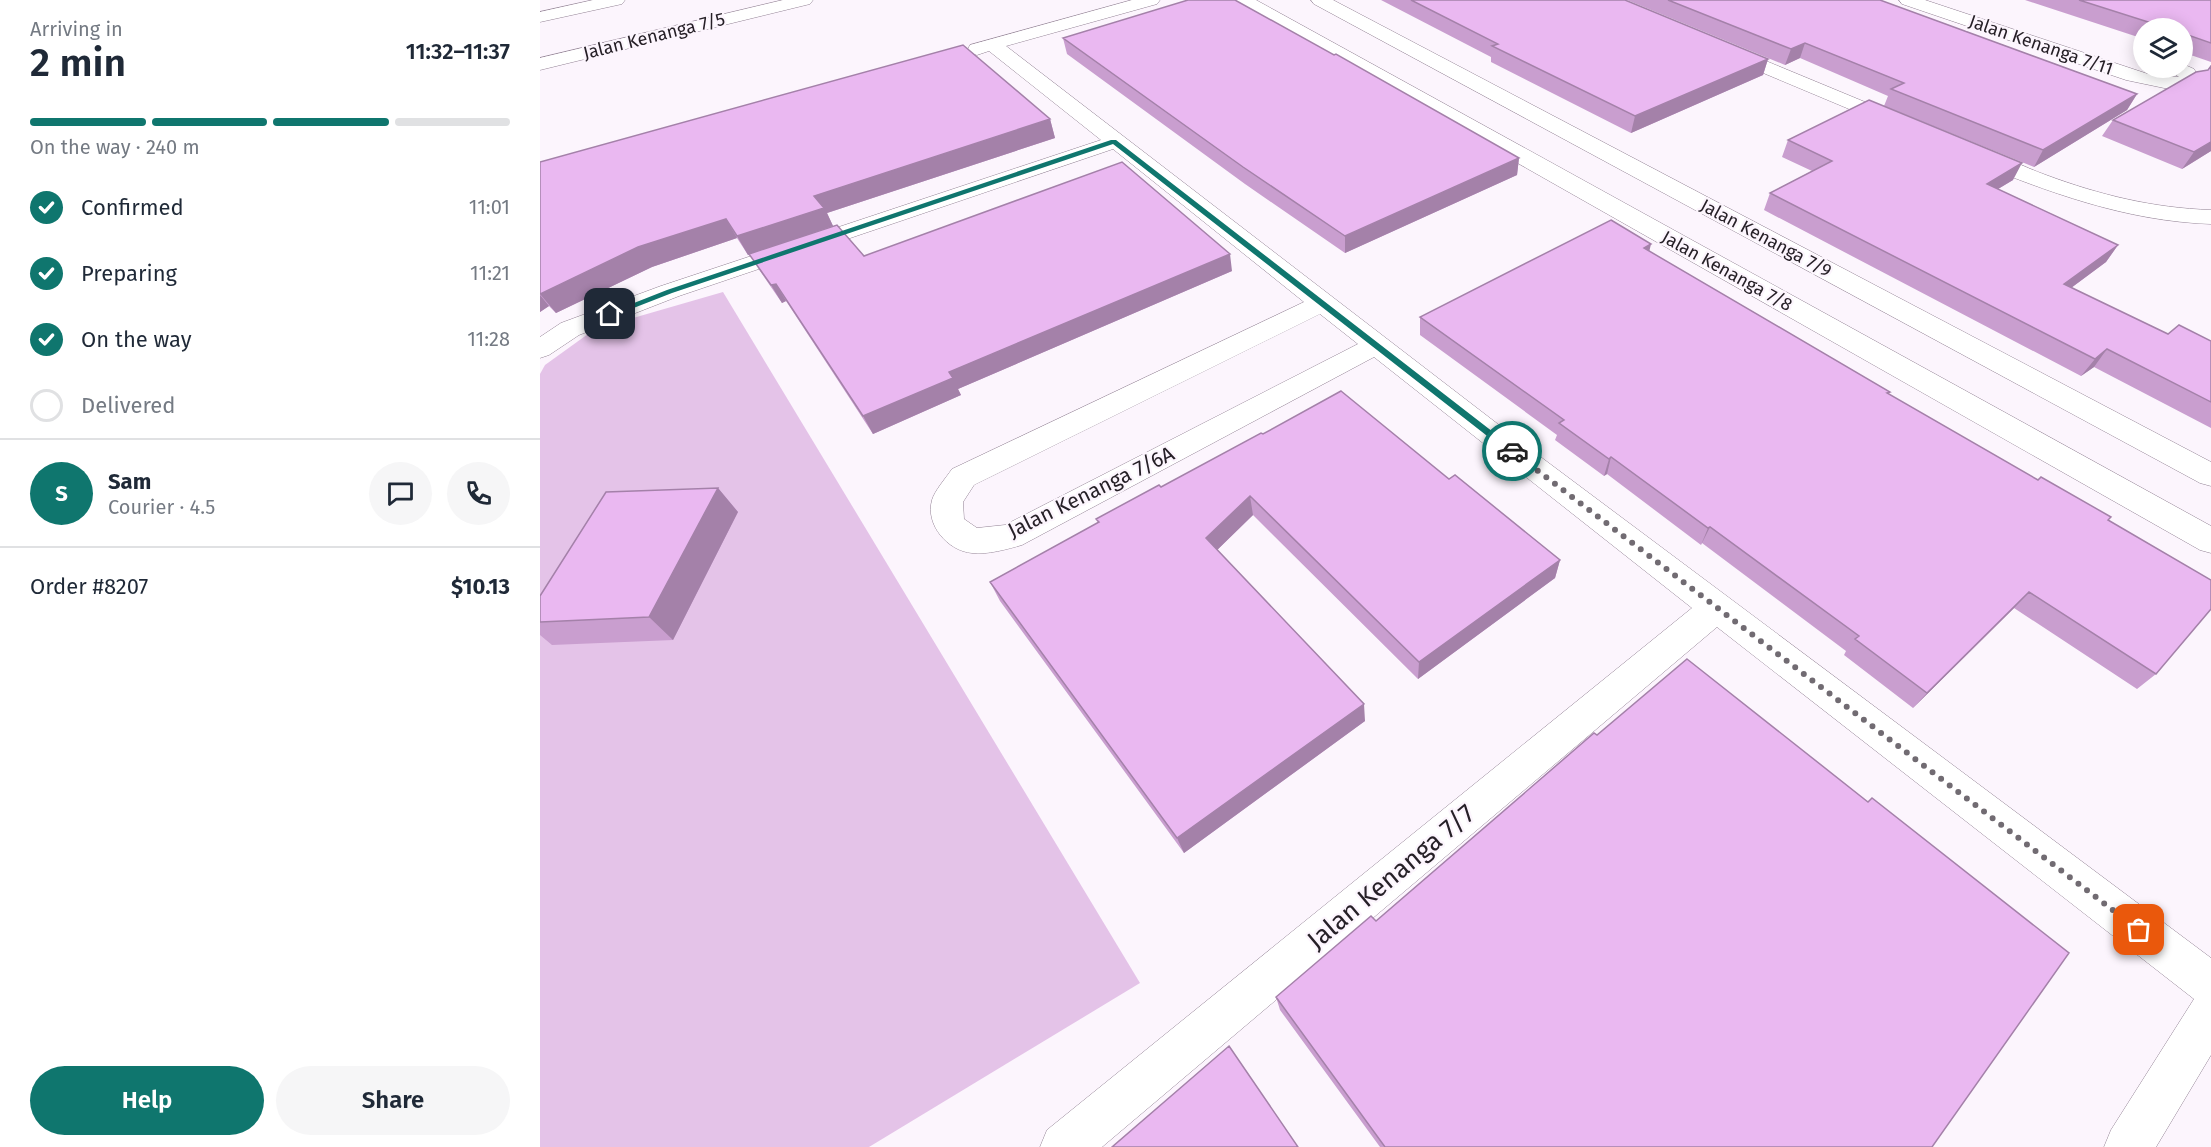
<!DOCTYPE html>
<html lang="en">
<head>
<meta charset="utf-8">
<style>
	:root { --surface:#fff; --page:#f6f6f7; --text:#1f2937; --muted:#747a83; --line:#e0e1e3; --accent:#0f766e }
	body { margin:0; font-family:"Fira Sans",sans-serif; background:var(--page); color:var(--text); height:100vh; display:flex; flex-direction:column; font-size:22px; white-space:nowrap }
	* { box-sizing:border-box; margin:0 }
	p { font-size:20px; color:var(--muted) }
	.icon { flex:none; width:33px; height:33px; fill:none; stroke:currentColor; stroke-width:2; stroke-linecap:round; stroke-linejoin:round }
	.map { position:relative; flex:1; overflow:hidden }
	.sheet { display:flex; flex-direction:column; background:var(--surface); width:540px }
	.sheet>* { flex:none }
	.fabs { position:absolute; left:1593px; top:18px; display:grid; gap:12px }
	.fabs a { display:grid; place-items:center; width:60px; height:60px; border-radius:50%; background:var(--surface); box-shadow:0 3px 15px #0003; font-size:30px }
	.pin { position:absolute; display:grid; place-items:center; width:51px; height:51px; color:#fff; margin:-26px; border-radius:12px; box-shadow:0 3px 9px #0006 }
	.courier { position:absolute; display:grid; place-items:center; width:60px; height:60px; margin:-30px; border:4px solid #0f766e; border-radius:50%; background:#fff; color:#222; box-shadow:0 2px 8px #0007 }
	.head em { font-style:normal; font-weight:600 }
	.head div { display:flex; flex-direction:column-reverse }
	.head { display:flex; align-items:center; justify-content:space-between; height:102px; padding:0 30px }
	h1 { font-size:39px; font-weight:600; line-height:45px }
	.bar { display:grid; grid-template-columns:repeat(4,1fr); gap:9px 6px; align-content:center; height:72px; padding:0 30px }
	.bar i { height:8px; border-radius:4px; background:var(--line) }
	.bar .selected { background:var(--accent) }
	.bar p { grid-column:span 4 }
	.line { display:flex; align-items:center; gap:15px; padding:0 30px; border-top:2px solid var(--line) }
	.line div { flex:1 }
	.round { display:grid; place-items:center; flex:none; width:63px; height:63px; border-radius:32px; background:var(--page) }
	ol { padding:0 30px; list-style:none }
	li { display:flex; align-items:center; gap:18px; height:66px }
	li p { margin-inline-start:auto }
	li .icon { padding:6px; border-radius:50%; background:var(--accent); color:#fff; stroke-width:4 }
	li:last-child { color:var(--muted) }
	li i { width:33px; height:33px; border:3px solid var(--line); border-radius:50% }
	.cta { display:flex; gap:12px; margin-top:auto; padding:12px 30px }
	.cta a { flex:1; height:69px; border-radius:36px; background:var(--accent); color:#fff; font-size:24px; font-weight:600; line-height:69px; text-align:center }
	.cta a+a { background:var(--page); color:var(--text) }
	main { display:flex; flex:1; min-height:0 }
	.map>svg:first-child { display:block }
</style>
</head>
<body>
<main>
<section class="sheet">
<div class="head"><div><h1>2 min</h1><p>Arriving in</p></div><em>11:32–11:37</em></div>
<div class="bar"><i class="selected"></i><i class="selected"></i><i class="selected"></i><i></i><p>On the way · 240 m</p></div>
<ol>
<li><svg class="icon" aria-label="check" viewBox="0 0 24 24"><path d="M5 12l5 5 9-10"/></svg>Confirmed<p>11:01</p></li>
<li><svg class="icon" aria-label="check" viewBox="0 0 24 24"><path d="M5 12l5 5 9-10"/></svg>Preparing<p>11:21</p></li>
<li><svg class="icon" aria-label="check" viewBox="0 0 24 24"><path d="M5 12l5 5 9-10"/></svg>On the way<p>11:28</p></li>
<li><i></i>Delivered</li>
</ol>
<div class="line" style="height:108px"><b class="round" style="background:var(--accent);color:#fff">S</b><div><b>Sam</b><p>Courier · 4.5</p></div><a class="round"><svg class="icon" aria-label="chat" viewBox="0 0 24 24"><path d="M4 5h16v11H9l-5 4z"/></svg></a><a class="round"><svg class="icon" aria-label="phone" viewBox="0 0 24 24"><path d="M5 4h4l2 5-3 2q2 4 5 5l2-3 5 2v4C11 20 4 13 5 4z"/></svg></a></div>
<div class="line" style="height:78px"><div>Order #8207</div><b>$10.13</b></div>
<div class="cta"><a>Help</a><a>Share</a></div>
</section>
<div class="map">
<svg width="1671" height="1147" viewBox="0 0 1671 1147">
	<rect width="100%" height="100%" fill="#fcf5fd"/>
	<path fill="#e4c3e8" d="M183 292 600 983 329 1147H0V374L5 365 55 329Z"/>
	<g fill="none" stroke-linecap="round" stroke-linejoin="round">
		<g stroke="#928294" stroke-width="1">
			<path id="minor" d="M53 0H85L82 4 0 22V12Z
				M243 0H273L270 4 0 70V58Z
				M592 0H620L617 4 466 46 998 455 1671 958V1055L1616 1147H1564L1571 1130 1654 999 1177 627 562 1147H500L507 1130 1152 608 834 357 482 545C468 549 447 555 432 553 408 551 385 525 392 500 395 490 406 478 412 469L764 302 573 149 139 296 39 335 9 355 0 358V337L21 323 121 286 561 140 449 51 437 55 430 53 428 49 430 45ZM780 314 818 344 465 525 437 528 424 519 423 502 434 485Z
				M694 0H716L1671 526V553L1660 550 697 4Z
				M771 0H793L1671 462V486L1660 483 774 4Z
				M1359 0H1385L1608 74 1639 77 1627 68H1642L1643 64 1654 69 1660 80 1657 84 1629 89 1586 80 1362 4Z
				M1185 44 1366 119 1369 123 1366 127H1352L1178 54 1176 50 1178 46Z
				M1437 149C1461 154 1483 167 1506 175 1560 195 1613 208 1671 210V224C1585 221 1508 192 1429 160L1426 155 1429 150Z"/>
		</g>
		<use href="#minor" fill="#fff" fill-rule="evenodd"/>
	</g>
	<path fill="#c99ecf" d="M841 0H1085L1228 59 1223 75 1091 133 951 62V57Z
		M1087 0H1340L1597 94 1587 110 1494 167 1344 106 1348 96 1260 58 1245 65Z
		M1485 0H1671V62L1642 52V28H1604V39Z
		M523 38 979 158 977 175 805 253 705 184 527 54Z
		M1671 65V151L1642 169 1562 136 1573 120 1668 70Z
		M510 119 515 138 287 213 293 226 324 256 692 271 418 389 421 395 333 434 246 301 242 303 220 271 210 254 208 255 197 238 112 267 16 313 9 306 0 312V162Z
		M1248 140 1473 180 1458 189 1578 245 1566 262 1531 288 1628 334 1671 341V428L1554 367 1541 376 1224 210 1230 193 1272 171 1242 157Z
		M1109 251 1348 394 1568 521 1616 674 1597 689 1474 608 1373 708 1304 655 1306 651 1162 543 1161 545 1067 474 1064 476 1015 440 1017 435 880 335V317Z
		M723 434 909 479 1020 560 1015 578 878 679 713 515 677 550 825 721 644 853 460 601 450 582 558 523 556 519 621 487Z
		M178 488 198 512 133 640 12 645 0 635V596Z
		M836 921 1392 1147H840L740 1010 736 997Z"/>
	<path fill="#a481a9" d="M1265 43 1260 58 1245 65 1251 49Z
		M1228 59 1223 75 1091 133 1095 116Z
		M1597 94 1587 110 1494 167 1503 150Z
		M510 119 515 138 287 213 293 226 208 255 197 236 274 196Z
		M1671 142V151L1642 169 1654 152Z
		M979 158 977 175 805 253V236Z
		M1482 163 1473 180 1438 201 1447 184Z
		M186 219 197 238 112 267 16 313 0 294 98 247Z
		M1111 244 1107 261 1104 248Z
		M1578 245 1566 262 1512 302 1524 284Z
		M690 254 692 271 418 389 421 395 333 434 323 416 409 372Z
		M236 284 246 301 242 303 231 285Z
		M0 295 9 306 0 312Z
		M1567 349 1554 367 1541 376 1555 359Z
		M1071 457 1067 474 1064 476 1069 459Z
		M178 488 198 512 133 640 109 617Z
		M710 496 713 515 670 557 666 538Z
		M1170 527 1161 545 1168 528Z
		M1020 560 1015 578 878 679 879 662Z
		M1489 592 1474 608 1373 708 1387 693Z
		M824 704 825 721 644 853 637 838Z"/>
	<path fill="#eab8f1" stroke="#a481a9" stroke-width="1.5" d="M648 0H695L794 55 796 54 979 158 805 236 703 167 523 38Z
		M871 0H1085L1228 59 1095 116 952 46 958 44Z
		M1128 0H1340L1597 94 1503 150 1351 89 1364 83 1265 43 1251 49Z
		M1539 0H1671V43L1642 33V28H1627Z
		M423 45 510 119 274 196 284 208 197 236 186 219 98 247 0 294V162Z
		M1671 66V142L1654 152 1573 120 1656 72 1668 70Z
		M1329 100 1482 163 1447 184 1578 245 1524 284 1628 334 1639 325 1671 341V402L1567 349 1555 359 1230 193 1292 161 1248 140Z
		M582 162 690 254 409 372 413 378 323 416 236 284 231 285 209 254 297 225 324 256Z
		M1071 220 1111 244 1104 248 1350 392 1347 393 1498 480 1501 477 1571 517 1568 520 1671 580V609L1616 674 1489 592 1387 693 1315 639 1319 636 1170 527 1168 528 1071 457 1069 459 1019 423 1024 420 880 317Z
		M801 391 909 479 915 475 1020 560 879 662 710 496 666 538 824 704 637 838 450 582 559 522 556 519 619 485 621 487 721 433 723 434Z
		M178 488 109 617 0 622V596L66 492Z
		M1147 659 1328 802 1332 798 1529 953 1392 1147H845L736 997 831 916 836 921 1054 733 1057 735Z
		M689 1046 758 1147H572Z"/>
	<path fill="#0f766e" d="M571 140H576L975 449V453H969L573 144 132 293 73 316 66 314 127 290Z"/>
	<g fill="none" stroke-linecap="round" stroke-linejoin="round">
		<path stroke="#716b72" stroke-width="6" stroke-dasharray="0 10.8" d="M972 451 1599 930"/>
	</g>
	<g text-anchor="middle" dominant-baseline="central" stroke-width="4.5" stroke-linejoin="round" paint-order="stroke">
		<g font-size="18" fill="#262027" stroke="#fcf5fd">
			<text transform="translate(114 36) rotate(-14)">Jalan Kenanga 7/5</text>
			<text transform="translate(1501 45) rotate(19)">Jalan Kenanga 7/11</text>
			<text transform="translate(1226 238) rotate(28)">Jalan Kenanga 7/9</text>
			<text transform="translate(1187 271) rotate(29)">Jalan Kenanga 7/8</text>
		</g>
		<g font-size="21" fill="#262027" stroke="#fcf5fd">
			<text transform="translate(551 492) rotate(-26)">Jalan Kenanga 7/6A</text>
		</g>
		<g font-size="26" fill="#262027" stroke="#fcf5fd">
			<text transform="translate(851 877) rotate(-40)">Jalan Kenanga 7/7</text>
		</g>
	</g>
</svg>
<div class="fabs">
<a><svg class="icon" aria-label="layers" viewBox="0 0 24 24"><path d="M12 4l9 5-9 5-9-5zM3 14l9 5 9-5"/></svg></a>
</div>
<div class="pin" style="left:1599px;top:930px;background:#ea580c"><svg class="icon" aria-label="bag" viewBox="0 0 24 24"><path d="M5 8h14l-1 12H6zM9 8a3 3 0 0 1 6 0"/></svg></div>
<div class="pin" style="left:70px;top:314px;background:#1f2937"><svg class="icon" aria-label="home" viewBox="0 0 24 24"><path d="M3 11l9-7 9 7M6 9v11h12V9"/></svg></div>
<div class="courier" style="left:972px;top:451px"><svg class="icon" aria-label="car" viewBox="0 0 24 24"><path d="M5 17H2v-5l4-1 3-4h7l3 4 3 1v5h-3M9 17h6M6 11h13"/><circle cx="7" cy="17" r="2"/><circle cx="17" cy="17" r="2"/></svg></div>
</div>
</main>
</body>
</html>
